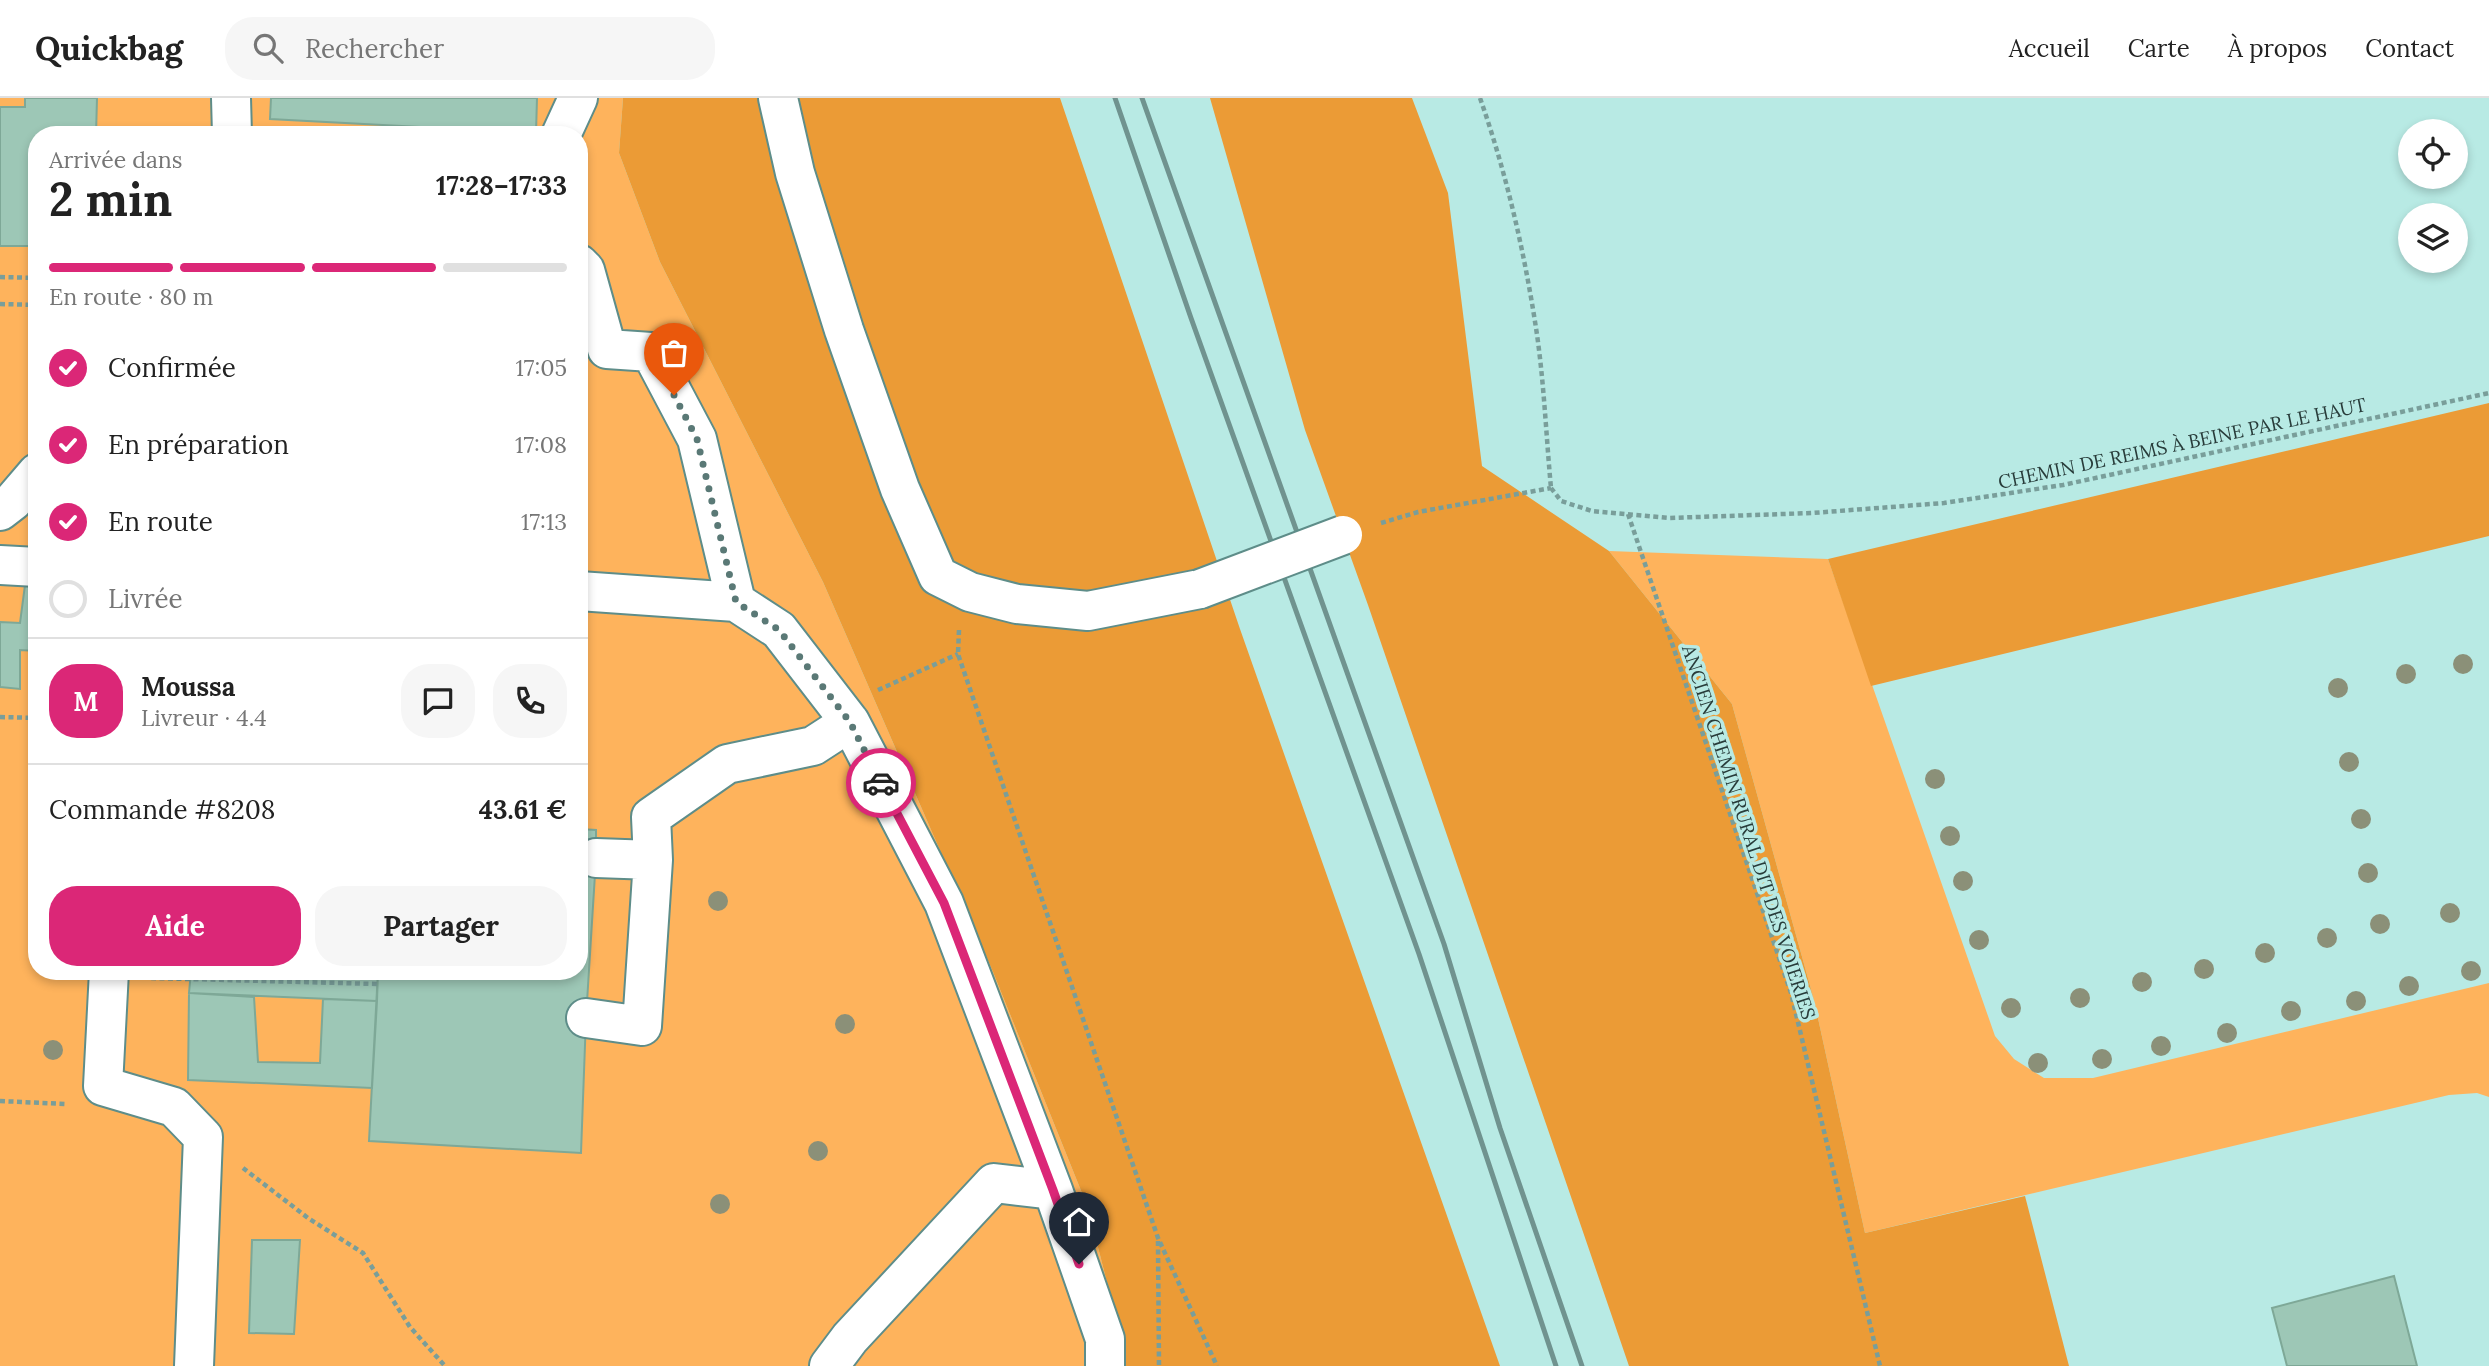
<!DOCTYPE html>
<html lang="fr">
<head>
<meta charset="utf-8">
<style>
	:root { --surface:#fff; --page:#f6f6f6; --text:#222; --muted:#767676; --line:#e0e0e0; --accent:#db2777 }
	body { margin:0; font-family:Lora,serif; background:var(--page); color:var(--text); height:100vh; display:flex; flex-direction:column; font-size:26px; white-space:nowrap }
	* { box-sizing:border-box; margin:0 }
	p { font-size:23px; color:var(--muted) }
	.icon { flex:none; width:38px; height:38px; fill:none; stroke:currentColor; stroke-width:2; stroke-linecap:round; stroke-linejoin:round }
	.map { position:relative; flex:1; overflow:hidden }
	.sheet { position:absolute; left:28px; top:28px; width:560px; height:854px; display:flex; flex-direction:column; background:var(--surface); border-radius:28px; box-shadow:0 4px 10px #0003 }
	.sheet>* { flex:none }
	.tools { position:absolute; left:2398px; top:21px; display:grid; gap:14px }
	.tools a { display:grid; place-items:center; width:70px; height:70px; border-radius:50%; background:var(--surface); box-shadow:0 4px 10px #0003; font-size:35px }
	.pin { position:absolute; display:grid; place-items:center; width:60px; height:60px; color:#fff; margin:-72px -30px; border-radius:50% 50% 50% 0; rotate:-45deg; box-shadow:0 0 7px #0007 }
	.pin .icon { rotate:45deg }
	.courier { position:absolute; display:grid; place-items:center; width:70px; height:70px; margin:-35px; border:5px solid #db2777; border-radius:50%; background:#fff; color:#222; box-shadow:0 2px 9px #0007 }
	.overview em { font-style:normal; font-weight:800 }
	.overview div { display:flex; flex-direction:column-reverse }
	.overview { display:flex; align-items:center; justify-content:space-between; height:119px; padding:0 21px }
	h1 { font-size:46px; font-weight:800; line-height:52px }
	.bar { display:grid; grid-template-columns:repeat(4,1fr); gap:10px 7px; align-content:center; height:84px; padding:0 21px }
	.bar i { height:9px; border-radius:5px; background:var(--line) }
	.bar .current { background:var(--accent) }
	.bar p { grid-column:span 4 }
	.line { display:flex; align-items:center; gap:18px; padding:0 21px; border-top:2px solid var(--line) }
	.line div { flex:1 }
	.round { display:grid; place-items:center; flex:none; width:74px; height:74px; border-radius:28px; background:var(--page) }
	ol { padding:0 21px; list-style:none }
	li { display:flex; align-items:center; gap:21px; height:77px }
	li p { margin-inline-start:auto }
	li .icon { padding:7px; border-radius:50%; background:var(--accent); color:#fff; stroke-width:4 }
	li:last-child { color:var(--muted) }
	li i { width:38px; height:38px; border:4px solid var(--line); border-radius:50% }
	.action { display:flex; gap:14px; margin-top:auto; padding:14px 21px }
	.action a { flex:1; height:80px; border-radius:28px; background:var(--accent); color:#fff; font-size:28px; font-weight:800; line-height:80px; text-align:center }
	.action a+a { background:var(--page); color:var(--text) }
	header { display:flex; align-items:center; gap:42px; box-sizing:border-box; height:98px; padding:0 35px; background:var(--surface); border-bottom:2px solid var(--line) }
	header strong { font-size:33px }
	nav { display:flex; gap:38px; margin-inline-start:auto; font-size:24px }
	.search { width:490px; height:63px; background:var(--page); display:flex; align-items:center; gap:18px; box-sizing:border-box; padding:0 24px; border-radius:28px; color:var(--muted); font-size:26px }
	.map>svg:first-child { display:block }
</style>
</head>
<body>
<header>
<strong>Quickbag</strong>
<div class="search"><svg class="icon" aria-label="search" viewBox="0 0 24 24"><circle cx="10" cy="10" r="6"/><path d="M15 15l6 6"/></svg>Rechercher</div>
<nav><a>Accueil</a><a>Carte</a><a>À propos</a><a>Contact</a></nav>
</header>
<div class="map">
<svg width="2489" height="1268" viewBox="0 0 2489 1268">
	<rect width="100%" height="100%" fill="#b8eae4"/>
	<path fill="#feb35c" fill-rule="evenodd" d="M0 0H623L619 55 660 164 823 484 993 874 1088 1110 1126 1259V1268H0ZM37 37H579V873H37Z
		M1609 453 1828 461 1995 938 2014 961 2044 980H2093L2489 885V999L2477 995 2449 997 1865 1135 1814 902 1732 606Z"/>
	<path fill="#eb9b36" d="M623 0H1060L1240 531 1500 1268H1126V1259L1088 1110 993 874 823 484 660 164 619 55Z
		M1210 0H1412L1448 95 1482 368 1609 453 1732 606 1814 902 1865 1135 2025 1098 2069 1268H1629L1368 507 1305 332Z
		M2489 305V438L1871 588 1828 461Z"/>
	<path fill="#9dc7b6" stroke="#7ea897" stroke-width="2" d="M25 0H97L96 37H37V148H0V9H25Z
		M271 0H537L536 35 270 21Z
		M25 487 37 488V553L20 552V591L0 589V524L20 525Z
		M579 731 596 732V760L586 920 581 1055 369 1043 378 873H579Z
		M191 873H378L377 903 189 895Z
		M189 895 254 899 258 964 320 965 323 901 377 903 372 990 188 982Z
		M252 1142H300L294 1236 249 1235Z
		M2394 1178 2417 1268H2287L2272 1210Z"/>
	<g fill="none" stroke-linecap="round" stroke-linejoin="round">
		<g stroke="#5e8d89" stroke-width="42">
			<path id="minor" d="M231 0 232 37
				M778 0 795 75 844 232 900 391 938 478 970 494 1017 506 1088 513 1200 491
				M561 37 578 0
				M579 166 585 172 607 251 651 254 697 341 736 504
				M0 413 13 403 37 375
				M0 467 37 469
				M579 493 736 504 779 532 850 624 944 805 1053 1092 1105 1241V1268
				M653 762 651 719 727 666 813 648 850 624
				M109 873 103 988 174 1009 203 1039 194 1268
				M586 920 642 928 653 762 596 760
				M829 1268 850 1240 994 1085 1053 1092"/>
		</g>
		<path stroke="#799e9a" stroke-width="4.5" stroke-dasharray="5 3.5" stroke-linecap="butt" d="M1480 0C1506 74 1524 152 1536 230 1544 282 1546 337 1551 390
			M0 179 37 180
			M0 206 37 207
			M1551 390 1561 403 1592 413 1669 420 1812 415 1944 405 2063 387 2489 295
			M1628 416 1791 895 1880 1268
			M1381 425 1418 414 1551 390
			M959 532 958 556 1158 1140 1217 1268
			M878 592 958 556
			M0 619 37 620
			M151 880 377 886
			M0 1003 66 1006
			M243 1070 308 1120 363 1155 410 1229 445 1268
			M1158 1143 1159 1268"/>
		<use href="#minor" stroke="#fff" stroke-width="38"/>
		<path stroke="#70938f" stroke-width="5" d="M1115 0 1191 220 1419 856 1556 1268
			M1142 0 1444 846 1500 1030 1582 1268"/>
		<g stroke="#5e8d89" stroke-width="42" stroke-linecap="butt">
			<path id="minor-bridge" d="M1200 491 1343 437"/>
		</g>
		<use href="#minor-bridge" stroke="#fff" stroke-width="38"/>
	</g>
	<g fill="#8b9078">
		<circle cx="2463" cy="566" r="10"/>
		<circle cx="2406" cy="576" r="10"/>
		<circle cx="2338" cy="590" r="10"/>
		<circle cx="2349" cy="664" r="10"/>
		<circle cx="1935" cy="681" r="10"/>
		<circle cx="2361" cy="721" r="10"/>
		<circle cx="1950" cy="738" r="10"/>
		<circle cx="2368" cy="775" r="10"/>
		<circle cx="1963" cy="783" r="10"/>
		<circle cx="718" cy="803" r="10"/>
		<circle cx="2450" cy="815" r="10"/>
		<circle cx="2380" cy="826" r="10"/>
		<circle cx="2327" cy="840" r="10"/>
		<circle cx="1979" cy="842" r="10"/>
		<circle cx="2265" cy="855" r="10"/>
		<circle cx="2204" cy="871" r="10"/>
		<circle cx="2471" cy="873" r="10"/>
		<circle cx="2142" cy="884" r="10"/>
		<circle cx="2409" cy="888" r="10"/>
		<circle cx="2080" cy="900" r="10"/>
		<circle cx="2356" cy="903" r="10"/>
		<circle cx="2011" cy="910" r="10"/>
		<circle cx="2291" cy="913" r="10"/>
		<circle cx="845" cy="926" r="10"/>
		<circle cx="2227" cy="935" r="10"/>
		<circle cx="2161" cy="948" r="10"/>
		<circle cx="53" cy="952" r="10"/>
		<circle cx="2102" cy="961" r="10"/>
		<circle cx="2038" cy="965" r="10"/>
		<circle cx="818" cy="1053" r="10"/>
		<circle cx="720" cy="1106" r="10"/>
	</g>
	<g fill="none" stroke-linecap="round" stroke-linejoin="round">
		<path stroke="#5a7976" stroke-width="7" stroke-dasharray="0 12.6" d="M674 297 697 341 736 504 779 532 850 624 881 685"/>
		<path stroke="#db2777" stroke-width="9" d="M881 685 944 805 1053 1092 1079 1166"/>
	</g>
	<g text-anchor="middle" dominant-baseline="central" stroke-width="7" stroke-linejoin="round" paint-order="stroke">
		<g font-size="19" fill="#283c3a" stroke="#b8eae4">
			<text transform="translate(2182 345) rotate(-12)">CHEMIN DE REIMS À BEINE PAR LE HAUT</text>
			<text transform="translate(1749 734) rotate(72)">ANCIEN CHEMIN RURAL DIT DES VOIERIES</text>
		</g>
	</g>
</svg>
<div class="tools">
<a><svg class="icon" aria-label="locate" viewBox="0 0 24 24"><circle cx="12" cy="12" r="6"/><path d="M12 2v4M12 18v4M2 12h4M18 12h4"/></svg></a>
<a><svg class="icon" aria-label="layers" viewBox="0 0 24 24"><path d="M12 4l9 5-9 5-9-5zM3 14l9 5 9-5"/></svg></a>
</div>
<div class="pin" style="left:674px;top:297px;background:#ea580c"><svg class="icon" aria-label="bag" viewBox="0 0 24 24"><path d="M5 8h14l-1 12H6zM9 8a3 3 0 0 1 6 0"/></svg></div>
<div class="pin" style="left:1079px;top:1166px;background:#1f2937"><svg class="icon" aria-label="home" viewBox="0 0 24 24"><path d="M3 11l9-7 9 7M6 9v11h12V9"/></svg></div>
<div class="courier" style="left:881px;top:685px"><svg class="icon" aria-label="car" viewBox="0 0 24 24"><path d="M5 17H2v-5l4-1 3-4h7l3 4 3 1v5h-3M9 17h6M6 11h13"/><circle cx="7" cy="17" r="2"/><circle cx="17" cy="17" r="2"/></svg></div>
<section class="sheet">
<div class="overview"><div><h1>2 min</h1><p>Arrivée dans</p></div><em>17:28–17:33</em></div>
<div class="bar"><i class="current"></i><i class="current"></i><i class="current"></i><i></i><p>En route · 80 m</p></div>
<ol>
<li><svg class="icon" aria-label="check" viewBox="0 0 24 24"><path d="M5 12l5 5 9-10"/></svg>Confirmée<p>17:05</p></li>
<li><svg class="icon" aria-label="check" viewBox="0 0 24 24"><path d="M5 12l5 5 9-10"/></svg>En préparation<p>17:08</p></li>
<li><svg class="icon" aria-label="check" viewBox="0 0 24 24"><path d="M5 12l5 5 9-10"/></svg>En route<p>17:13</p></li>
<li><i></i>Livrée</li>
</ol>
<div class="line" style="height:126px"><b class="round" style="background:var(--accent);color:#fff">M</b><div><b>Moussa</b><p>Livreur · 4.4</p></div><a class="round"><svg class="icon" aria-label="chat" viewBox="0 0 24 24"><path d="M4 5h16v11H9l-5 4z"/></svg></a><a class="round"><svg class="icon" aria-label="phone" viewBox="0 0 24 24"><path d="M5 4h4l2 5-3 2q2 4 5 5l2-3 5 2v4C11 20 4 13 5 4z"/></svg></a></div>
<div class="line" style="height:91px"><div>Commande #8208</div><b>43.61 €</b></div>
<div class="action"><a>Aide</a><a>Partager</a></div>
</section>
</div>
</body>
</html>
